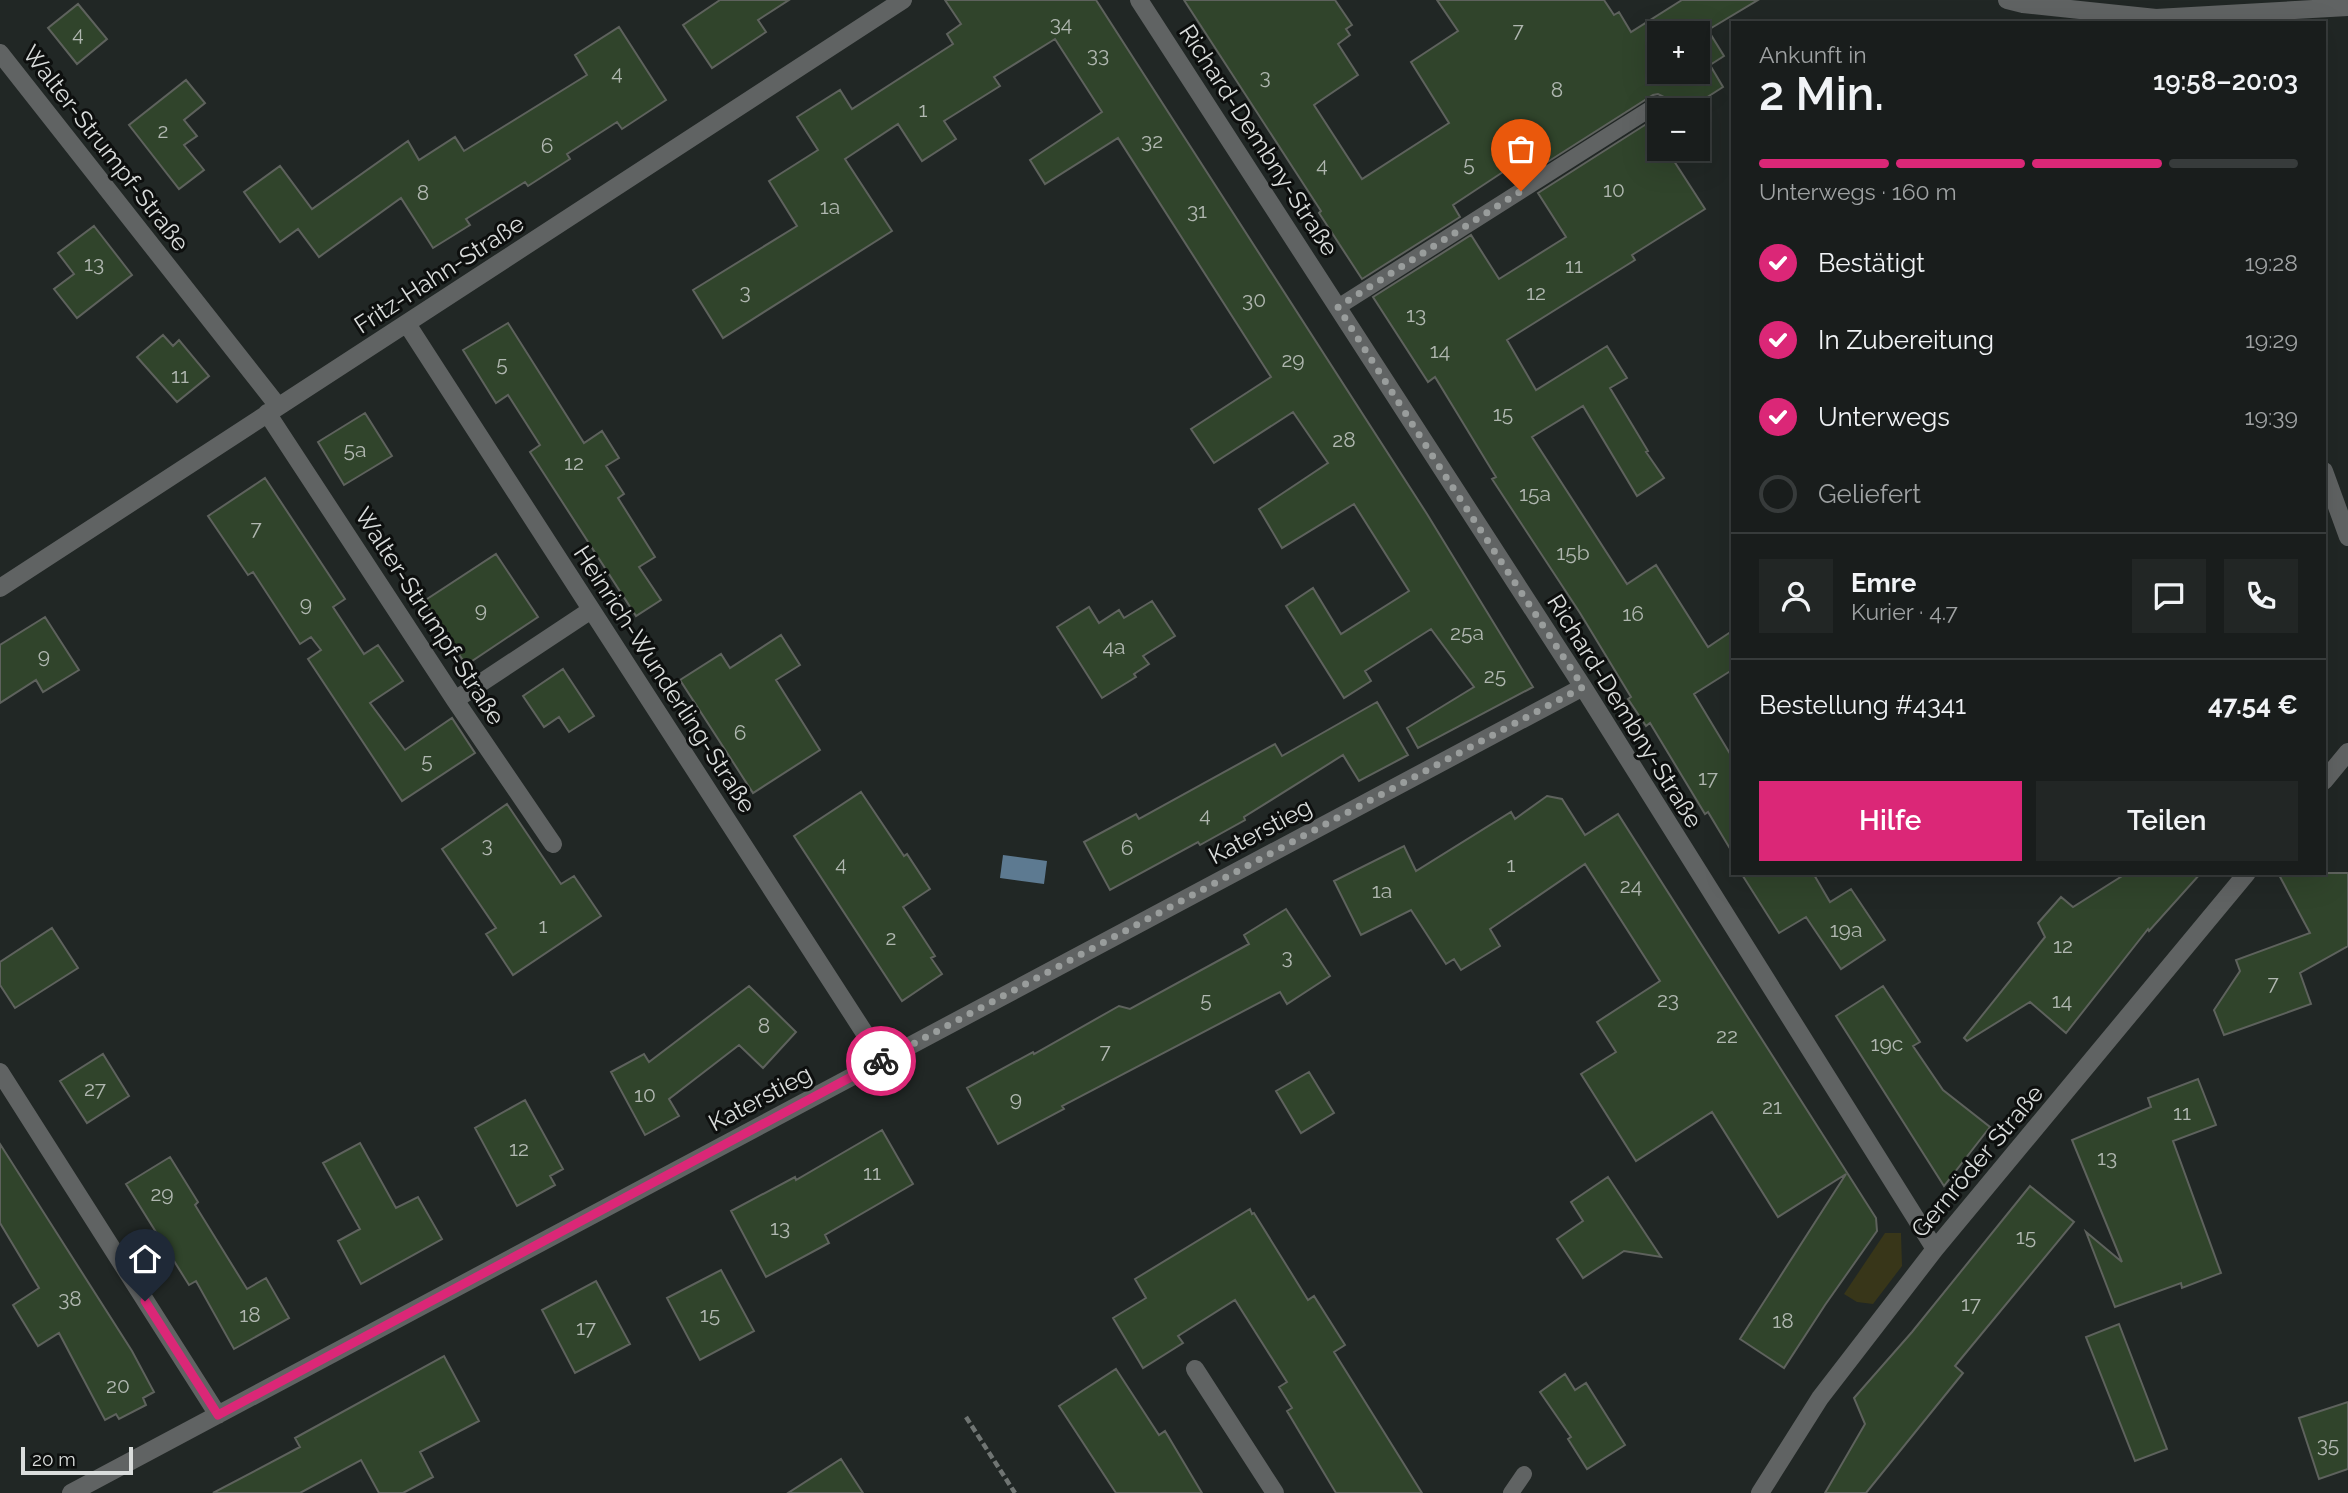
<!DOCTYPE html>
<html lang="de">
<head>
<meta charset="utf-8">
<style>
	:root { --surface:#191d1c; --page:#222625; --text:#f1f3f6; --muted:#9fa2a3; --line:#373b3b; --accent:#db2777 }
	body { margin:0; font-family:Raleway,sans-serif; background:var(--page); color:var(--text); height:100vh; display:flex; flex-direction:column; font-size:26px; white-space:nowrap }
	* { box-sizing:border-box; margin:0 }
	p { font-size:23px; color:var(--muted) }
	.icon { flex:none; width:38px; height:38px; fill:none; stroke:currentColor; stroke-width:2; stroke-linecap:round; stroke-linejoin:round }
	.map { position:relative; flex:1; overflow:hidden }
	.panel { position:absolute; left:1731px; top:21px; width:595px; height:854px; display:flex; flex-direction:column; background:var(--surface); border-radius:0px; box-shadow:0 7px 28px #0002,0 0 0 2px var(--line) }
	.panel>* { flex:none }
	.controls { position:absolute; left:1647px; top:21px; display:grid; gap:14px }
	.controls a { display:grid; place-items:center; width:63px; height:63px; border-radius:0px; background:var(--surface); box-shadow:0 7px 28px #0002,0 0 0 2px var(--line); font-size:35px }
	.scale { position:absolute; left:21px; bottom:18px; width:112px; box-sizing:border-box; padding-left:7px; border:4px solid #dadddc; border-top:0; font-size:19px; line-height:24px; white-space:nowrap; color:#dadddc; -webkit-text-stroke:5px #0d0f0e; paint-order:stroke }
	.pin { position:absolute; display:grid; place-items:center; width:60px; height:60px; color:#fff; margin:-72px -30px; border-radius:50% 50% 50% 0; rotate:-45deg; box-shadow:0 0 7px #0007 }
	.pin .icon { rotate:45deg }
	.courier { position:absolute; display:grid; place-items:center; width:70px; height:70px; margin:-35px; border:5px solid #db2777; border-radius:50%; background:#fff; color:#222; box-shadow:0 2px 9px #0007 }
	.overview em { font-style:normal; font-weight:600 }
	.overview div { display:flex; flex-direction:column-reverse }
	.overview { display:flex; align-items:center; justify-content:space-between; height:119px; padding:0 28px }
	h1 { font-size:46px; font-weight:600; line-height:52px }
	.bar { display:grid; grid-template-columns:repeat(4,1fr); gap:10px 7px; align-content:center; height:84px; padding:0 28px }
	.bar i { height:9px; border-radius:5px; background:var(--line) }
	.bar .on { background:var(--accent) }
	.bar p { grid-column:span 4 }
	.line { display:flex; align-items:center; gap:18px; padding:0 28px; border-top:2px solid var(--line) }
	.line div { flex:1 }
	.round { display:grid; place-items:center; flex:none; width:74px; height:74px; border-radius:0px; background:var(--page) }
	ol { padding:0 28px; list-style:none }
	li { display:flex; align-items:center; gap:21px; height:77px }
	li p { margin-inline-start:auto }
	li .icon { padding:7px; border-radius:50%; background:var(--accent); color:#fff; stroke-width:4 }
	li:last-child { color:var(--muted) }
	li i { width:38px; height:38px; border:4px solid var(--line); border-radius:50% }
	.action { display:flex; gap:14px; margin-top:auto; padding:14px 28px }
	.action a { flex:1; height:80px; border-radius:0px; background:var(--accent); color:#fff; font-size:28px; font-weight:600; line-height:80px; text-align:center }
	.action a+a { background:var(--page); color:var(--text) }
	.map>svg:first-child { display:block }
</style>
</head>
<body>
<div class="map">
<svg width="2348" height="1493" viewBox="0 0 2348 1493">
	<rect width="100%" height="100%" fill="#212725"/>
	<path fill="#383619" d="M1885 1233H1901L1902 1266 1873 1304 1857 1302 1844 1294Z"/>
	<path fill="#5d7a91" d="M1003 855 1047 861 1044 884 1000 878Z"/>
	<path fill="#30442b" stroke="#5e625d" stroke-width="2" fill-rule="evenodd" d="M720 0H789L758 20 766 32 712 68 683 25Z
		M945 0H1096L1427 514 1533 687 1418 748 1407 728 1474 687 1431 629 1365 671 1371 681 1344 698 1286 606 1313 588 1341 634 1409 591 1354 504 1282 548 1259 509 1328 463 1293 412 1214 463 1191 429 1271 377 1118 138 1045 184 1030 160 1102 112 1055 39 994 77 1000 86 944 121 956 139 922 161 898 124 845 159 892 231 723 338 693 290 797 226 769 181 818 150 797 117 840 90 852 109 953 44 947 34 961 24Z
		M1184 0H1335L1352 25 1346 29 1350 35 1338 44 1358 75 1314 105 1362 179 1449 123 1411 62 1458 31 1437 0H1604L1614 15 1619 12 1631 32 1682 0H1758L1708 30 1724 56 1710 65 1723 87 1687 110H1666L1668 104 1666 98 1658 94 1653 95 1527 175 1518 162 1453 205 1460 217 1362 279 1319 213 1321 211ZM1659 33H1698V72H1659Z
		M78 4 107 39 77 64 48 28Z
		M619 27 666 100 622 129 617 122 567 154 570 159 528 186 525 182 466 219 470 225 433 248 401 198 319 257 298 229 280 242 244 192 280 166 312 209 408 141 419 160 455 137 464 151 587 75 575 55Z
		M186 80 205 103 184 120 197 136 184 145 204 170 179 189 129 125Z
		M1659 116V149H1685L1687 152 1674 161 1705 209 1632 255 1635 260 1507 340 1536 390 1607 346 1627 378 1610 388 1648 451 1646 452 1664 478 1637 496 1583 406 1532 437 1627 584 1656 565 1708 647 1732 631V670L1694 694 1732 757V852L1708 812 1705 814 1650 723 1646 726 1628 699 1631 697 1580 613 1492 479 1496 477 1435 377 1428 382 1373 297 1471 235 1499 279 1566 237 1538 193Z
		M94 226 132 275 77 318 54 289 74 274 58 253Z
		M508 323 584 443 602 431 619 458 606 466 624 494 618 498 655 557 639 567 661 600 636 616 530 452 540 445 508 395 496 403 463 350Z
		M163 335 173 346 179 340 209 376 177 402 137 357Z
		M365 413 392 456 344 485 318 442Z
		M265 478 345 599 333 607 364 654 378 645 403 681 370 703 405 750 452 718 475 753 402 801 308 659 321 650 311 637 300 644 253 572 248 575 208 516Z
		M496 554 538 617 466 665 424 601Z
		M1152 601 1175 636 1143 656 1149 664 1134 674 1136 677 1102 698 1057 627 1089 607 1099 623 1119 610 1124 618Z
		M45 617 79 670 43 692 36 680 0 703V645Z
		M781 635 800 665 776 680 820 750 753 793 680 680 721 654 730 668Z
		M563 669 594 716 569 732 559 717 544 727 523 696Z
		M1377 702 1408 755 1359 781 1343 755 1244 817 1245 820 1200 845 1198 842 1110 890 1084 842 1136 814 1139 819 1275 744 1282 756Z
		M861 792 904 856 907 854 930 889 903 907 935 956 931 958 942 974 902 1001 794 836Z
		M1547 796 1562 799 1585 835 1618 814 1876 1218 1877 1231 1825 1305 1784 1368 1740 1339 1846 1174 1778 1217 1712 1112 1636 1161 1581 1074 1616 1052 1597 1022 1660 981 1585 864 1490 929 1500 946 1461 970 1454 959 1446 964 1411 910 1361 935 1334 881 1404 846 1416 871 1511 812 1515 819Z
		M507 804 561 884 574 876 601 916 513 975 486 934 496 928 442 849Z
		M1741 873H1813L1830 902 1851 889 1885 940 1841 969 1806 917 1779 933Z
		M2127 873H2201L2149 931 2148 929 2066 1033 2030 1002 1967 1041 1964 1038 2045 937 2038 923 2061 897 2073 907Z
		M2278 873H2348V946L2300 973 2311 1004 2224 1035 2214 1010 2240 971 2236 960 2310 933Z
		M1286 909 1330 976 1287 1004 1280 992 1062 1106 1064 1109 998 1144 967 1088 1033 1052 1034 1054 1119 1006 1130 1009 1249 944 1244 935Z
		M52 928 78 968 15 1008 0 985V962Z
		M749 986 796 1032 763 1068 739 1045 669 1099 679 1116 645 1135 611 1072 644 1054 649 1062Z
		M1883 986 1920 1042 1913 1046 1943 1090 1990 1127 1944 1186 1836 1016Z
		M103 1054 129 1096 87 1123 60 1081Z
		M1309 1072 1334 1113 1301 1133 1276 1091Z
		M2198 1079 2216 1125 2173 1141 2221 1273 2182 1288 2181 1283 2115 1307 2086 1232 2122 1262 2072 1140 2151 1107 2148 1098Z
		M525 1100 563 1169 550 1176 555 1185 517 1206 475 1128Z
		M882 1130 913 1184 825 1235 829 1243 766 1277 731 1211 795 1177 796 1180Z
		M360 1143 396 1208 418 1197 442 1239 361 1284 338 1241 360 1229 323 1163Z
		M0 1144 132 1351 154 1392 143 1398 146 1405 119 1419 116 1414 105 1420 59 1333 38 1346 13 1305 39 1288 0 1223Z
		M170 1157 198 1202 195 1205 247 1289 266 1278 289 1318 234 1349 196 1281 189 1285 126 1184Z
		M1608 1177 1661 1257 1624 1251 1583 1278 1557 1239 1583 1221 1571 1202Z
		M2030 1186 2074 1222 1955 1366 1963 1373 1866 1493H1825L1865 1424 1854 1398 1912 1332Z
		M1250 1209 1252 1214 1254 1213 1308 1300 1314 1296 1345 1345 1334 1352 1422 1493H1336L1287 1411 1292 1408 1279 1387 1287 1382 1235 1300 1178 1336 1183 1343 1143 1368 1113 1318 1146 1298 1135 1279Z
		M721 1270 754 1331 700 1360 667 1298Z
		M596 1281 630 1344 575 1373 542 1310Z
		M2119 1324 2167 1449 2135 1461 2086 1337Z
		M444 1356 479 1421 420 1452 433 1477 403 1493H379L361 1460 300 1493H213L300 1447 295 1438Z
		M1116 1369 1159 1435 1165 1431 1202 1493H1116L1059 1406Z
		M1565 1374 1575 1390 1586 1383 1625 1445 1587 1469 1568 1439 1571 1437 1540 1392Z
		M2348 1402V1469L2319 1479 2299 1418Z
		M841 1459 863 1493H788Z"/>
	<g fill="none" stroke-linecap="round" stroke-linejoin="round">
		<path stroke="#707573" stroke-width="4.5" stroke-dasharray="7 3.5" stroke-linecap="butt" d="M966 1417 1015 1493"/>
		<path stroke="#606363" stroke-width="16" d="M1338 307 1658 104
			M1511 1493 1524 1474"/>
		<path stroke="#606363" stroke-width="18" d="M1139 0 1583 687 1935 1249
			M2007 0 2023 4 2156 18 2348 7
			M0 53 278 406
			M407 324 882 1060
			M267 413 455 700 553 844
			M2324 471 2348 537
			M0 588 903 0
			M455 700 591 610
			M2324 781 2348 752
			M0 1072 218 1415
			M1195 1369 1275 1493
			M71 1493 1583 687
			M1760 1493 1820 1398 1935 1249 2247 873"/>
	</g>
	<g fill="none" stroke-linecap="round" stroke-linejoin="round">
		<path stroke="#999d9c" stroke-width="7" stroke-dasharray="0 12.6" d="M881 1061 1583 687 1444 474 1338 307 1521 191"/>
		<path stroke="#db2777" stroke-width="9" d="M145 1301 218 1415 881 1061"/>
	</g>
	<g text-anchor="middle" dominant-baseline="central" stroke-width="6" stroke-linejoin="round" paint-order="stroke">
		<g font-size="21" fill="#b0b7b0">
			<text x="1061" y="23">34</text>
			<text x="1518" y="29">7</text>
			<text x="78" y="33">4</text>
			<text x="1098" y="54">33</text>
			<text x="617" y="72">4</text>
			<text x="1265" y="76">3</text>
			<text x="1557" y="89">8</text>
			<text x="923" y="109">1</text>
			<text x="163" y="130">2</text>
			<text x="1152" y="140">32</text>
			<text x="547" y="145">6</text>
			<text x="1469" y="163">5</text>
			<text x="1322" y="164">4</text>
			<text x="1614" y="189">10</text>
			<text x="423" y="192">8</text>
			<text x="830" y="206">1a</text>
			<text x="1197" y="210">31</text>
			<text x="94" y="263">13</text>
			<text x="1574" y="265">11</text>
			<text x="745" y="291">3</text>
			<text x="1536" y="292">12</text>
			<text x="1254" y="299">30</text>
			<text x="1416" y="314">13</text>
			<text x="1440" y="350">14</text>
			<text x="1293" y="359">29</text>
			<text x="502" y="363">5</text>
			<text x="180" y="375">11</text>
			<text x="1503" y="413">15</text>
			<text x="1344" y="439">28</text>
			<text x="355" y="449">5a</text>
			<text x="574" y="462">12</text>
			<text x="1535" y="493">15a</text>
			<text x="256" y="527">7</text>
			<text x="1573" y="552">15b</text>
			<text x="306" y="603">9</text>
			<text x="481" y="609">9</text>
			<text x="1633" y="613">16</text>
			<text x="1467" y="632">25a</text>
			<text x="1114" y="646">4a</text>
			<text x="44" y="655">9</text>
			<text x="1495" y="675">25</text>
			<text x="740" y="732">6</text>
			<text x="427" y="760">5</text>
			<text x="1708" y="777">17</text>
			<text x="1205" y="814">4</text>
			<text x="487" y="844">3</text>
			<text x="1127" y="847">6</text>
			<text x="841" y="863">4</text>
			<text x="1511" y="864">1</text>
			<text x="1631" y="885">24</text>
			<text x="1382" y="890">1a</text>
			<text x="543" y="925">1</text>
			<text x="1846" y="929">19a</text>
			<text x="891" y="937">2</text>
			<text x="2063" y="945">12</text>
			<text x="1287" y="956">3</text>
			<text x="2273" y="982">7</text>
			<text x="1206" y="999">5</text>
			<text x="1668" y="999">23</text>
			<text x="2062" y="1000">14</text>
			<text x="764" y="1025">8</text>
			<text x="1727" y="1035">22</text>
			<text x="1887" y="1043">19c</text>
			<text x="1105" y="1050">7</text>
			<text x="95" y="1088">27</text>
			<text x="645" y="1094">10</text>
			<text x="1016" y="1098">9</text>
			<text x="1772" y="1106">21</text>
			<text x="2182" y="1112">11</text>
			<text x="519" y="1148">12</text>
			<text x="2107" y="1157">13</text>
			<text x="872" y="1172">11</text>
			<text x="162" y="1193">29</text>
			<text x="780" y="1227">13</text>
			<text x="2026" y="1236">15</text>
			<text x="70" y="1298">38</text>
			<text x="1971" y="1303">17</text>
			<text x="250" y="1314">18</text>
			<text x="710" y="1314">15</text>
			<text x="1783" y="1320">18</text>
			<text x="586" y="1327">17</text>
			<text x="118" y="1385">20</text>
			<text x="2328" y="1444">35</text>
		</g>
		<g font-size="24" fill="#dadddc" stroke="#0d0f0e">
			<text transform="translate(1259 140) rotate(57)">Richard-Dembny-Straße</text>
			<text transform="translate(106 148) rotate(52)">Walter-Strumpf-Straße</text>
			<text transform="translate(439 274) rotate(-33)">Fritz-Hahn-Straße</text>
			<text transform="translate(430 616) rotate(57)">Walter-Strumpf-Straße</text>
			<text transform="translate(665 679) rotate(57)">Heinrich-Wunderling-Straße</text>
			<text transform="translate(1625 711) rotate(58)">Richard-Dembny-Straße</text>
			<text transform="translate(1260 831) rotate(-28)">Katerstieg</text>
			<text transform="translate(760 1098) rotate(-28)">Katerstieg</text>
			<text transform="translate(1977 1161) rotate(-50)">Gernröder Straße</text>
		</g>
	</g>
</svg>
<div class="controls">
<a>+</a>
<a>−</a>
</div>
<div class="scale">20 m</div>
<div class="pin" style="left:1521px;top:191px;background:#ea580c"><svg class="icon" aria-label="bag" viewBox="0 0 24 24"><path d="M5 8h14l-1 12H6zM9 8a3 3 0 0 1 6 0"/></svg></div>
<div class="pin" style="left:145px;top:1301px;background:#1f2937"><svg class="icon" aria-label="home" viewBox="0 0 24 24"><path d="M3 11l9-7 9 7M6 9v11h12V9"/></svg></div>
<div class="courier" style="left:881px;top:1061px"><svg class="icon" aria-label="bike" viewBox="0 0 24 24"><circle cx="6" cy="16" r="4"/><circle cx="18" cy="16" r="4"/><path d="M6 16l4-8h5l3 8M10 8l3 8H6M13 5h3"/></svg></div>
<section class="panel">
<div class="overview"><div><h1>2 Min.</h1><p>Ankunft in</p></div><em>19:58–20:03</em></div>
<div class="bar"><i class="on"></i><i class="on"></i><i class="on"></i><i></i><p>Unterwegs · 160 m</p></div>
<ol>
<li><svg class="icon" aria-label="check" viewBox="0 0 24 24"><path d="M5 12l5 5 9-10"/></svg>Bestätigt<p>19:28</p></li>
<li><svg class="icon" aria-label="check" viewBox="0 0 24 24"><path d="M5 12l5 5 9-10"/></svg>In Zubereitung<p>19:29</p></li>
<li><svg class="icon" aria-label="check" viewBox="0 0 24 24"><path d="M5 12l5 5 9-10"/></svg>Unterwegs<p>19:39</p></li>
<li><i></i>Geliefert</li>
</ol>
<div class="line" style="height:126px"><a class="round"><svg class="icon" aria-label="person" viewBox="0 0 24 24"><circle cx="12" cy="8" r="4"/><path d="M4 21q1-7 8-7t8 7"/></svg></a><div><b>Emre</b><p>Kurier · 4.7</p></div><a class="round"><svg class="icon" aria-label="chat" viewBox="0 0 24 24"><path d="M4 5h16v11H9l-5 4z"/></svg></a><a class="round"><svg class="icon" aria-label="phone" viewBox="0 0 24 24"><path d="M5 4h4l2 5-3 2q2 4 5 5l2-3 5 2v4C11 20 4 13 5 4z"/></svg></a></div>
<div class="line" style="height:91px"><div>Bestellung #4341</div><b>47.54 €</b></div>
<div class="action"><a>Hilfe</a><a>Teilen</a></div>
</section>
</div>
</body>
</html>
